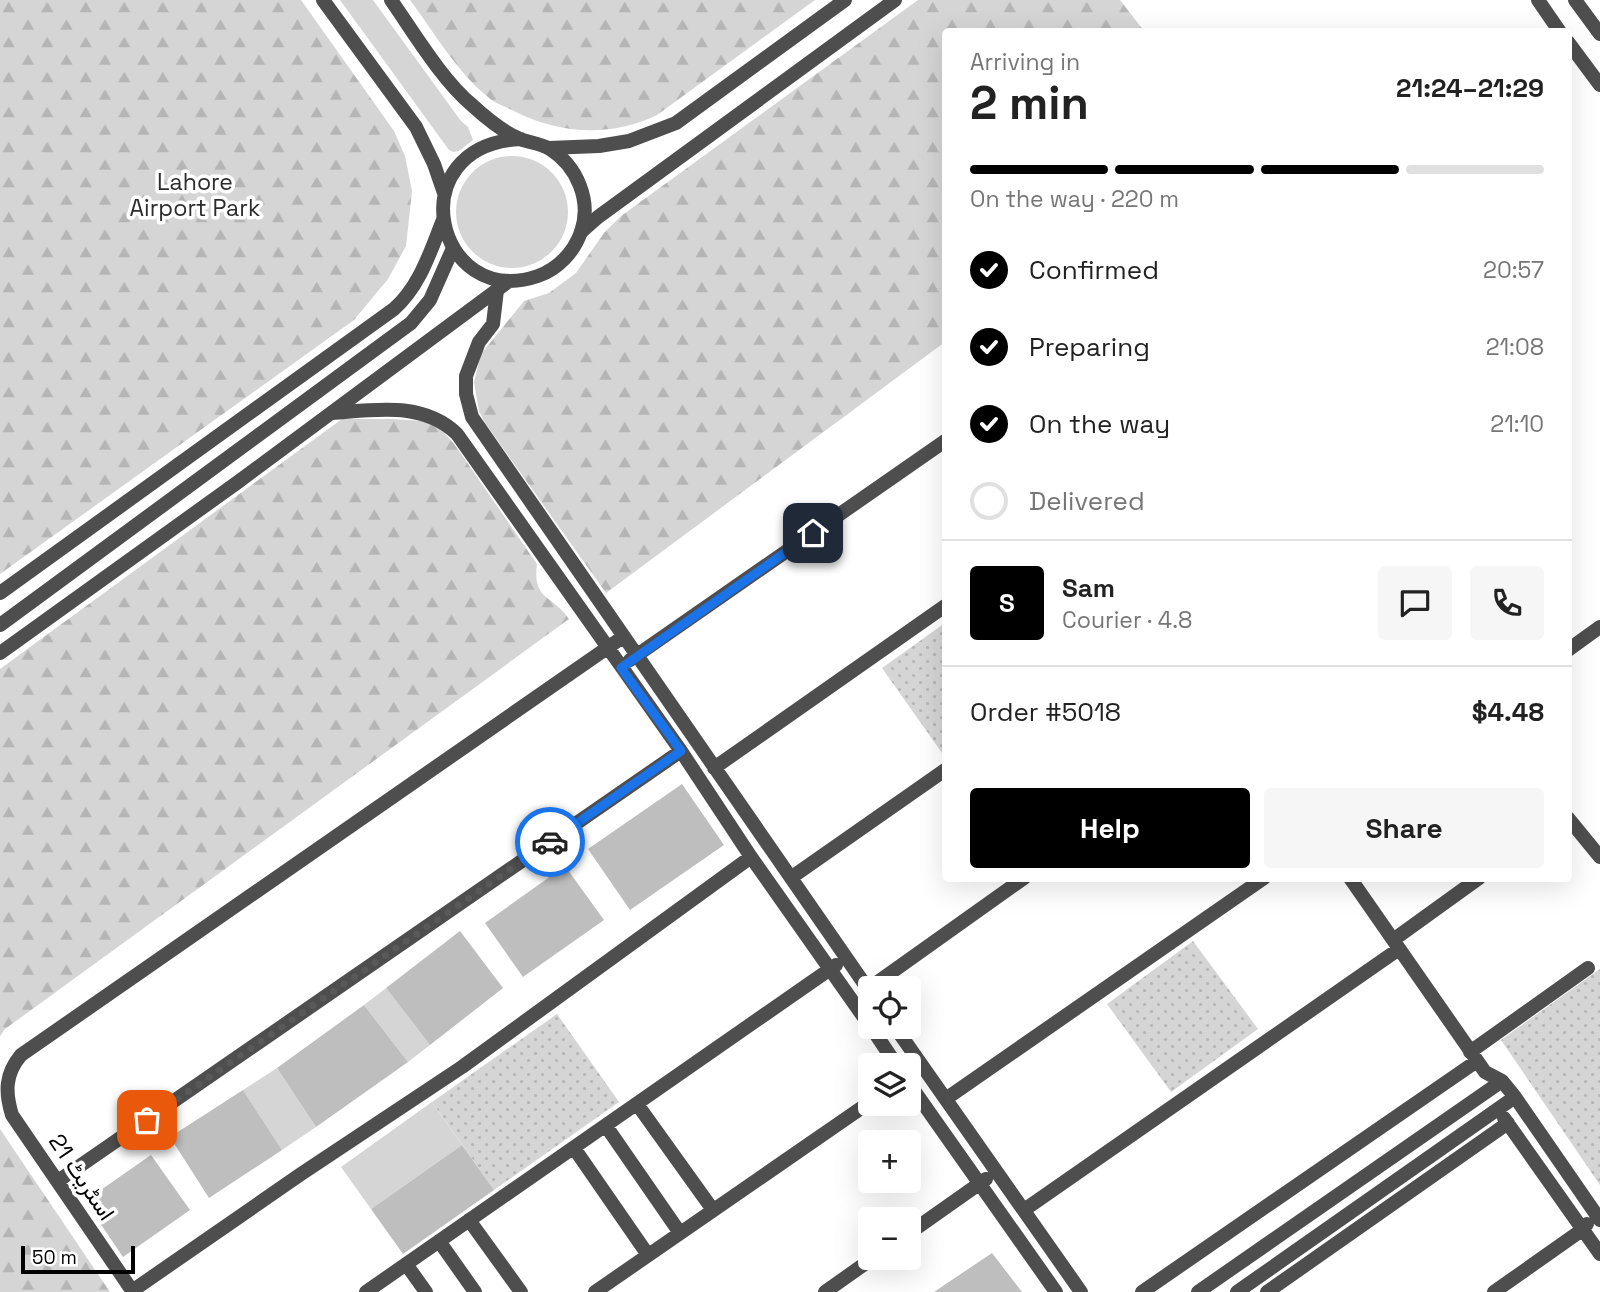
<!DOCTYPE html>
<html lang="en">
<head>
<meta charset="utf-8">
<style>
	:root { --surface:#fff; --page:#f6f6f6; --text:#222; --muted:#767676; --line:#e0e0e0; --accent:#000 }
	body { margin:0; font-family:"Space Grotesk",Vazirmatn,sans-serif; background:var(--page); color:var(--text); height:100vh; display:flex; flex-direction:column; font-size:26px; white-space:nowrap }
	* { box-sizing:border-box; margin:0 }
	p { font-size:23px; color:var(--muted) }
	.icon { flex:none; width:38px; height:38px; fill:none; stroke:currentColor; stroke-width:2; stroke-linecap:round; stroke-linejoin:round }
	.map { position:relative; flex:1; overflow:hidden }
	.drawer { position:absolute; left:942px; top:28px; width:630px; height:854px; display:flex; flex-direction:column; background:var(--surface); border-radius:7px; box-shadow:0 7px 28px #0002 }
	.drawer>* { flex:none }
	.buttons { position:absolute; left:858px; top:976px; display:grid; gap:14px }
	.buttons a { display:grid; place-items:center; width:63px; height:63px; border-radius:7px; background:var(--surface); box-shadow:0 7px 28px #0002; font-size:35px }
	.scale { position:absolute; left:21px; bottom:18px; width:114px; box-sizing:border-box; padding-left:7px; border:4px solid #000; border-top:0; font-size:19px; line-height:24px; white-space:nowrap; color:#000; -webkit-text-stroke:5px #fff; paint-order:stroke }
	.pin { position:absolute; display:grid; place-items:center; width:60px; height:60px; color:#fff; margin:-30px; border-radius:14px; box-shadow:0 4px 10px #0006 }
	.courier { position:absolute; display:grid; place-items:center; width:70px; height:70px; margin:-35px; border:5px solid #1a73e8; border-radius:50%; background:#fff; color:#222; box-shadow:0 2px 9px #0007 }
	.head em { font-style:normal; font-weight:600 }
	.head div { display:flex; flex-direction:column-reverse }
	.head { display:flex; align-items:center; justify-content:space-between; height:119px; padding:0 28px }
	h1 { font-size:46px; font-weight:600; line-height:52px }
	.bar { display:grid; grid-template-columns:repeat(4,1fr); gap:10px 7px; align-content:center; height:84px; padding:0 28px }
	.bar i { height:9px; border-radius:5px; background:var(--line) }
	.bar .active { background:var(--accent) }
	.bar p { grid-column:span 4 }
	.line { display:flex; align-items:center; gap:18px; padding:0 28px; border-top:2px solid var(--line) }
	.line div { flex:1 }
	.round { display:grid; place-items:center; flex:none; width:74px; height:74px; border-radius:7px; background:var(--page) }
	ol { padding:0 28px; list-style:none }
	li { display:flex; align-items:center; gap:21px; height:77px }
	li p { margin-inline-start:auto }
	li .icon { padding:7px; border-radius:50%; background:var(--accent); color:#fff; stroke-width:4 }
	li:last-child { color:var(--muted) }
	li i { width:38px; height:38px; border:4px solid var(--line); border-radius:50% }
	.primary-button { display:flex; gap:14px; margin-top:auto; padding:14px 28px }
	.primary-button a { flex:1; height:80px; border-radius:7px; background:var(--accent); color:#fff; font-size:28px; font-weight:600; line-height:80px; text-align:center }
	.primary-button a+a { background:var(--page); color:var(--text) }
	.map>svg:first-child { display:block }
</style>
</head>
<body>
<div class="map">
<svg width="1600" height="1292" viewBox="0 0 1600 1292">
	<defs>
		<pattern id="forest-firs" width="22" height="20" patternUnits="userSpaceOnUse" patternTransform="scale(1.75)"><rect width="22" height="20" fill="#d5d5d5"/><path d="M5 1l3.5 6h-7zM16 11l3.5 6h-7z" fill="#b5b5b5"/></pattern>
		<pattern id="park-dots" width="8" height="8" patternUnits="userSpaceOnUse" patternTransform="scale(1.75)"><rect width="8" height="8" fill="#d5d5d5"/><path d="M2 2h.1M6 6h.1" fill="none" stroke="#b5b5b5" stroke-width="1.8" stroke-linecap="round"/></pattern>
	</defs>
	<rect width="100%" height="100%" fill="#fff"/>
	<path fill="#d5d5d5" d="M340 0H373L461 121 468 127 473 140 459 151 453 152 449 150Z
		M456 212a56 56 0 1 1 112 0a56 56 0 1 1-112 0Z
		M386 988 430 1045 408 1062 364 1005Z
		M277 1068 316 1127 282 1150 243 1090Z
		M432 1102 462 1145 371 1209 341 1167Z"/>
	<path fill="url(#forest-firs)" d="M0 0H301L394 131 405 156 412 191 406 246 388 279 354 320 0 574Z
		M410 0H815L657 115C609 138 558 134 512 110 504 106 494 103 488 97 456 71 434 32 410 0Z
		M918 0H1120L1144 31 945 32V342L606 593 485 423 479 411 474 382 481 354 524 301 549 293 576 273 604 233 621 216Z
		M342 419H392L422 421 439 427 455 445 537 564C532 601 553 595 569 619L5 1029 0 1036V669Z
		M0 1129 110 1292H0Z"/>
	<path fill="url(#park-dots)" d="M945 623V751L942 753 882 668Z
		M1193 941 1258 1029 1171 1092 1107 1004Z
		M1600 969V1185L1501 1040Z
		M557 1014 619 1102 494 1190 432 1102Z"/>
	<path fill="#bebebe" d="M682 784 724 845 630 910 588 849Z
		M565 866 604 920 523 977 485 923Z
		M460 931 503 988 430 1045 386 988Z
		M364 1005 408 1062 316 1127 277 1068Z
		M243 1090 282 1150 209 1198 170 1137Z
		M462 1145 494 1190 403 1254 371 1209Z
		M151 1155 190 1210 123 1257 85 1201Z
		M992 1253 1022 1292H934Z"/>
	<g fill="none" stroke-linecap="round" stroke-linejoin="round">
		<path stroke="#4e4e4e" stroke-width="14" d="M1538 0 1560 32
			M1575 0 1600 34
			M1568 42 1600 85
			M549 148 599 146 629 141 676 123 845 0
			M581 232 598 217 895 0
			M497 290 493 324 479 342 466 376V394L472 417 870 992
			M332 413C375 410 423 401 457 434L681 751 751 857 870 1026
			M1568 650 1600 627
			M630 660 945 441
			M714 768 945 606
			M1568 818 1600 857
			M792 877 945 770
			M1350 878 1485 1072 1502 1081 1515 1097 1600 1220
			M1393 940 1479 878
			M868 989 1024 878
			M871 1027 897 1066
			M895 1027 1081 1292
			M1470 1052 1588 968
			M908 1082 1056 1292
			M947 1098 1264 878
			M637 1104 713 1210
			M1504 1118 1600 1254
			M606 1126 680 1233
			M574 1148 648 1255
			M58 1181 681 751
			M1024 1210 1399 949
			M469 1220 521 1292
			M908 1234 986 1179
			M439 1241 475 1292
			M406 1264 426 1292
			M132 1291 301 1174 462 1067 751 857
			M133 1292 12 1115C5 1092 5 1074 21 1055L623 637
			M366 1292 836 965
			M595 1292 870 1102
			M825 1292 873 1258
			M1142 1292 1477 1061
			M1198 1292 1502 1081
			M1237 1292 1515 1097
			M1267 1292 1508 1123
			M1494 1292 1582 1230 1587 1224"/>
		<path stroke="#4e4e4e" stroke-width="14" d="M323 0 416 127 434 164 444 193
			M391 0C414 33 442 80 472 105 485 117 503 132 520 139 530 143 540 143 550 149 577 166 592 201 581 232 574 252 558 269 538 276 435 311 397 145 521 139
			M0 593 394 309C420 286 430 252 443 220
			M0 625 411 323 430 300 453 248
			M0 653 238 482 509 281"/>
	</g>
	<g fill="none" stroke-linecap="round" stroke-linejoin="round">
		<path stroke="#595959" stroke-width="7" stroke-dasharray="0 12.6" d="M147 1120 550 842"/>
		<path stroke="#1a73e8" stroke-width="9" d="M550 842 681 751 621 668 813 533"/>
	</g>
	<g text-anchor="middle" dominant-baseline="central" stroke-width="7" stroke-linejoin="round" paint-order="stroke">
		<g font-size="23" fill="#2c2c2c" stroke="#fff">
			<text x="195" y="182">Lahore<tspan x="195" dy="26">Airport Park</tspan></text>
		</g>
		<g font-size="23" fill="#000" stroke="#fff">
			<text transform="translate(82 1177) rotate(56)">اسٹریٹ 21</text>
		</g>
	</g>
</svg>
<div class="buttons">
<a><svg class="icon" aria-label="locate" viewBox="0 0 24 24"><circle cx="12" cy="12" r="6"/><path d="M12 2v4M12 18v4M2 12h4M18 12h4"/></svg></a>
<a><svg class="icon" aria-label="layers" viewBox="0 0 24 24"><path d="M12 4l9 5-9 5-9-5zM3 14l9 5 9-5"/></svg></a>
<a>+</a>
<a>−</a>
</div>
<div class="scale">50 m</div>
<div class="pin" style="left:147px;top:1120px;background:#ea580c"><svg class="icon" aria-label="bag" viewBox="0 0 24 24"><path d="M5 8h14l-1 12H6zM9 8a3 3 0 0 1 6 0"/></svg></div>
<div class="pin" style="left:813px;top:533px;background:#1f2937"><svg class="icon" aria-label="home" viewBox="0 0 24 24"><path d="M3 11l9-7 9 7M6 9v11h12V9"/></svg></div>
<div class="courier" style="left:550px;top:842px"><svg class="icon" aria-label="car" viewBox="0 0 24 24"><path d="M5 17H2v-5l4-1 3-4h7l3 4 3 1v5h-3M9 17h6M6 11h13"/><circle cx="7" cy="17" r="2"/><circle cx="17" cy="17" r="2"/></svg></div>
<section class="drawer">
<div class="head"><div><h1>2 min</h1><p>Arriving in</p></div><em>21:24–21:29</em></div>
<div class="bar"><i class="active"></i><i class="active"></i><i class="active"></i><i></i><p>On the way · 220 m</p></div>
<ol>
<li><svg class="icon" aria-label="check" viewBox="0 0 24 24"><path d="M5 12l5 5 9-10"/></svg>Confirmed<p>20:57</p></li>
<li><svg class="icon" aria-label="check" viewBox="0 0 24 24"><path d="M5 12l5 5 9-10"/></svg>Preparing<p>21:08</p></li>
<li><svg class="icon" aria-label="check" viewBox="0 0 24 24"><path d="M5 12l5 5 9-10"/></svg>On the way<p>21:10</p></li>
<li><i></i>Delivered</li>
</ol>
<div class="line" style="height:126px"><b class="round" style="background:var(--accent);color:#fff">S</b><div><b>Sam</b><p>Courier · 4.8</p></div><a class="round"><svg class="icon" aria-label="chat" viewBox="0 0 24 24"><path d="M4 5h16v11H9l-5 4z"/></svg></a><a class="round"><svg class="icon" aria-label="phone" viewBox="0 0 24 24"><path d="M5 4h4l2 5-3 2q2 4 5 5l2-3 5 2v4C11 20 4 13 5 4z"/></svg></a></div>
<div class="line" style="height:91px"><div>Order #5018</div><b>$4.48</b></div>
<div class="primary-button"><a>Help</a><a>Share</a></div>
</section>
</div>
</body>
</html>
